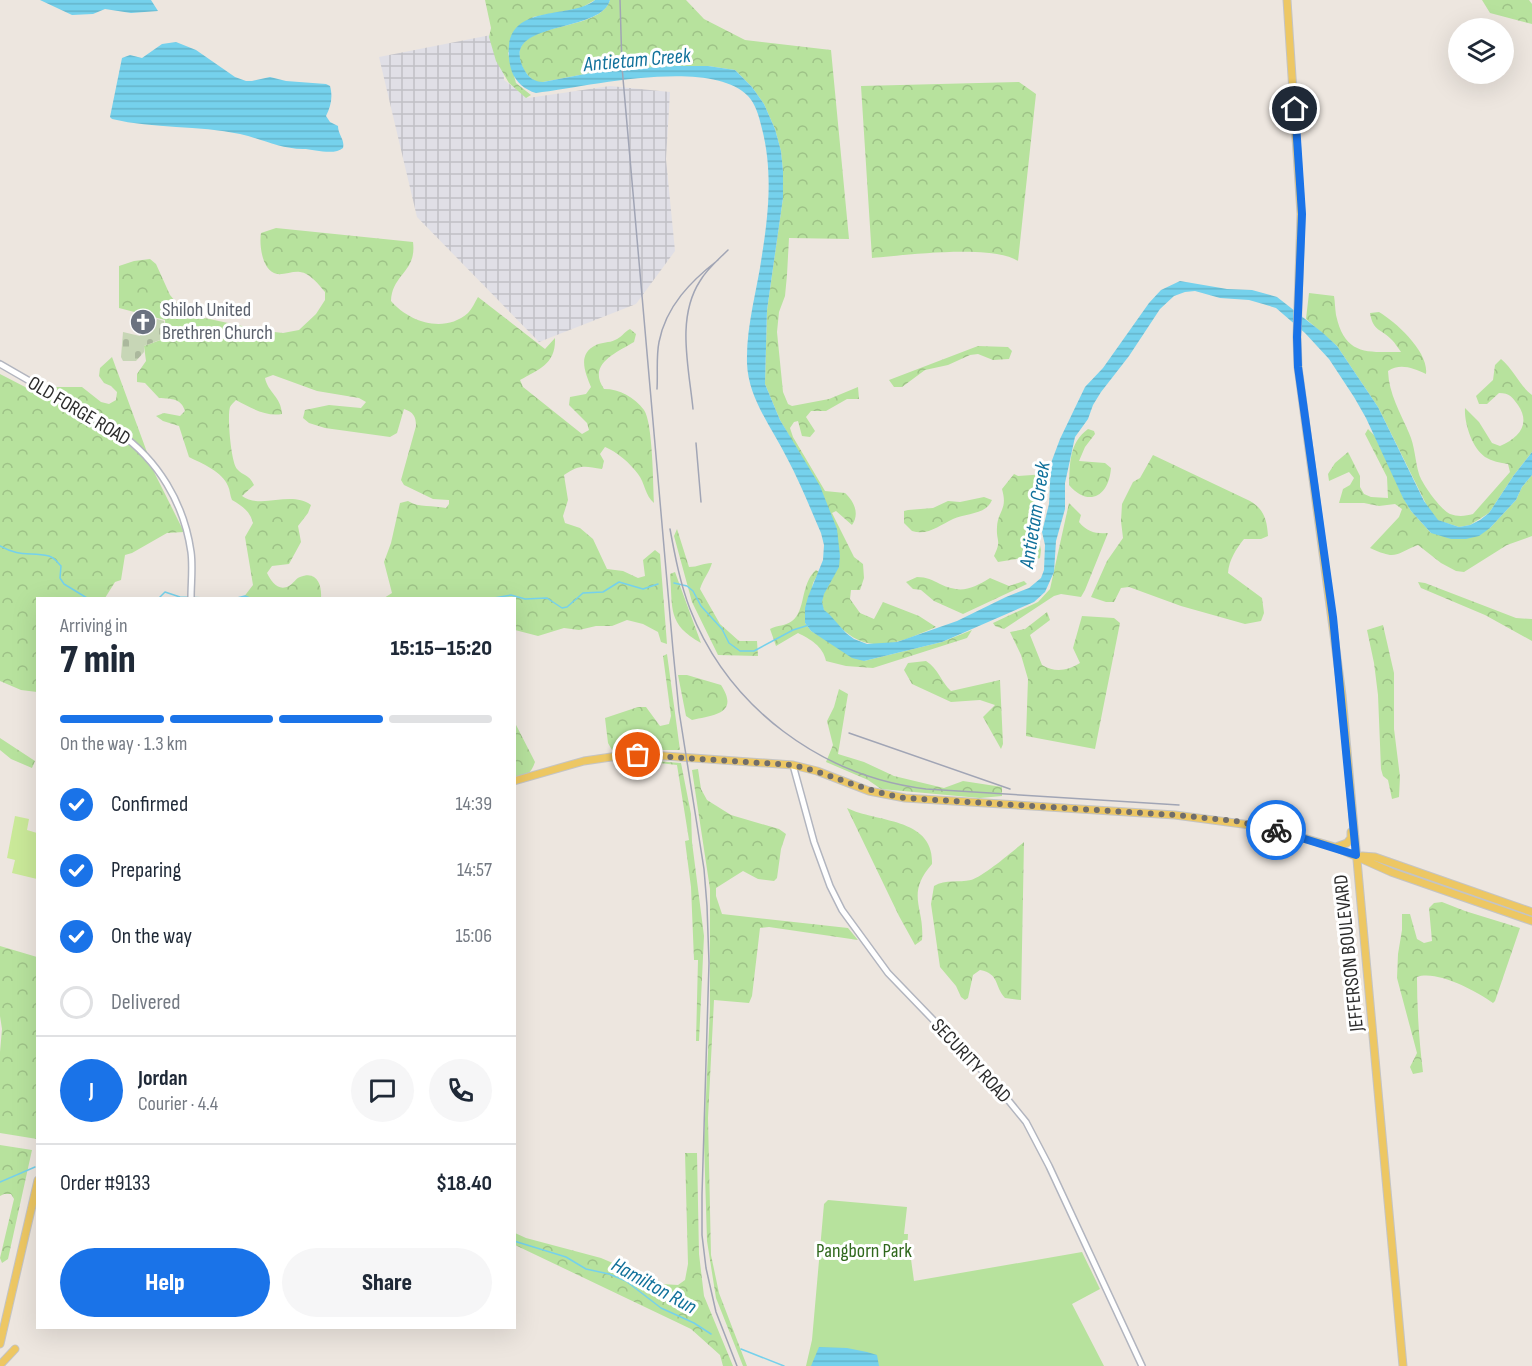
<!DOCTYPE html>
<html lang="en">
<head>
<meta charset="utf-8">
<style>
	:root { --surface:#fff; --page:#f6f6f7; --text:#1f2937; --muted:#747a83; --line:#e0e1e3; --accent:#1a73e8 }
	body { margin:0; font-family:"Sofia Sans Condensed",sans-serif; background:var(--page); color:var(--text); height:100vh; display:flex; flex-direction:column; font-size:22px; white-space:nowrap }
	* { box-sizing:border-box; margin:0 }
	p { font-size:20px; color:var(--muted) }
	.icon { flex:none; width:33px; height:33px; fill:none; stroke:currentColor; stroke-width:2; stroke-linecap:round; stroke-linejoin:round }
	.map { position:relative; flex:1; overflow:hidden }
	.side { position:absolute; left:36px; top:597px; width:480px; height:732px; display:flex; flex-direction:column; background:var(--surface); border-radius:0px; box-shadow:0 6px 24px #0002 }
	.side>* { flex:none }
	.tools { position:absolute; left:1448px; top:18px; display:grid; gap:12px }
	.tools a { display:grid; place-items:center; width:66px; height:66px; border-radius:50%; background:var(--surface); box-shadow:0 6px 24px #0002; font-size:30px }
	.pin { position:absolute; display:grid; place-items:center; width:51px; height:51px; color:#fff; margin:-26px; border:3px solid #fff; border-radius:50%; box-shadow:0 2px 6px #0007 }
	.courier { position:absolute; display:grid; place-items:center; width:60px; height:60px; margin:-30px; border:4px solid #1a73e8; border-radius:50%; background:#fff; color:#222; box-shadow:0 2px 8px #0007 }
	.overview em { font-style:normal; font-weight:800 }
	.overview div { display:flex; flex-direction:column-reverse }
	.overview { display:flex; align-items:center; justify-content:space-between; height:102px; padding:0 24px }
	h1 { font-size:39px; font-weight:800; line-height:45px }
	.bar { display:grid; grid-template-columns:repeat(4,1fr); gap:9px 6px; align-content:center; height:72px; padding:0 24px }
	.bar i { height:8px; border-radius:4px; background:var(--line) }
	.bar .current { background:var(--accent) }
	.bar p { grid-column:span 4 }
	.line { display:flex; align-items:center; gap:15px; padding:0 24px; border-top:2px solid var(--line) }
	.line div { flex:1 }
	.round { display:grid; place-items:center; flex:none; width:63px; height:63px; border-radius:32px; background:var(--page) }
	ol { padding:0 24px; list-style:none }
	li { display:flex; align-items:center; gap:18px; height:66px }
	li p { margin-inline-start:auto }
	li .icon { padding:6px; border-radius:50%; background:var(--accent); color:#fff; stroke-width:4 }
	li:last-child { color:var(--muted) }
	li i { width:33px; height:33px; border:3px solid var(--line); border-radius:50% }
	.primary-button { display:flex; gap:12px; margin-top:auto; padding:12px 24px }
	.primary-button a { flex:1; height:69px; border-radius:36px; background:var(--accent); color:#fff; font-size:24px; font-weight:800; line-height:69px; text-align:center }
	.primary-button a+a { background:var(--page); color:var(--text) }
	.map>svg:first-child { display:block }
</style>
</head>
<body>
<div class="map">
<svg width="1532" height="1366" viewBox="0 0 1532 1366">
	<defs>
		<pattern id="industrial-grid" width="8" height="8" patternUnits="userSpaceOnUse" patternTransform="scale(1.5)"><rect width="8" height="8" fill="#e0dfe6"/><path d="M0 4h8M4 0v8" fill="none" stroke="#c0c0c5"/></pattern>
		<pattern id="forest-crowns" width="20" height="18" patternUnits="userSpaceOnUse" patternTransform="scale(1.5)"><rect width="20" height="18" fill="#b7e29d"/><path d="M2 6a3 3 0 1 1 6 0M12 15a3 3 0 1 1 6 0" fill="none" stroke="#9ec287"/></pattern>
		<pattern id="cemetery-stones" width="16" height="16" patternUnits="userSpaceOnUse" patternTransform="scale(1.5)"><rect width="16" height="16" fill="#c7d6b6"/><path d="M2 7V4a2 2 0 0 1 4 0v3zM10 15v-3a2 2 0 0 1 4 0v3z" fill="#abb89d"/></pattern>
		<pattern id="water-rules" width="6" height="5" patternUnits="userSpaceOnUse" patternTransform="scale(1.5)"><rect width="6" height="5" fill="#75d1ec"/><path d="M0 2.5h6" fill="none" stroke="#65b4cb"/></pattern>
	</defs>
	<rect width="100%" height="100%" fill="#ede6df"/>
	<path fill="url(#industrial-grid)" d="M501 33 504 80 528 98 610 86 670 92 666 159 675 251 636 304 539 342 417 217 379 57Z"/>
	<path fill="url(#forest-crowns)" d="M485 0H595L581 8 533 17 508 53 516 83 531 95 526 98 509 83 496 61 489 37 491 28Z
		M610 0H686L704 19 745 40 831 50 849 239 789 238 787 275 785 296 779 312 777 332 783 392 788 404 792 406 829 399 858 387 859 399H847L826 411H811L806 417 815 431 810 437 802 436 798 421 794 422 790 428 793 437 825 491 845 493C854 501 860 514 852 525L836 511 832 513 854 557 863 564 864 578 860 590H851L850 599 860 613 874 619 883 602 919 616 936 627C900 642 870 658 838 625 832 619 822 612 822 603 822 589 838 573 840 556L795 446 780 420 765 384 767 310 783 198V171L781 151 775 129 764 104 752 87 735 70 708 66H672L606 70 543 82H536C528 77 522 69 520 60 512 19 600 34 610 0Z
		M1482 0H1529L1532 4V24L1490 13Z
		M1019 82 1036 94 1018 261C992 244 906 255 872 258L861 86Z
		M276 228 413 242C417 272 392 274 391 301 409 322 444 334 468 313 472 309 475 302 478 297L545 349 555 338C556 364 539 369 520 380L523 387 582 434 589 430 587 423 569 405 570 397 586 394 591 387C585 372 577 354 596 345 602 342 609 343 615 340 621 338 624 332 630 329L636 334 634 342C616 353 587 364 604 389 620 389 634 397 644 410 653 423 653 485 654 503 645 496 645 483 638 474 631 464 616 451 605 447L600 454 604 461 602 469C585 466 579 464 564 475L568 500 563 516 565 523 580 528 593 539 607 569 623 571 638 578 645 576 643 560 655 550 660 554 667 644 661 642 658 632 643 624 627 620 612 626H596L579 630 564 628 538 636 515 630 514 598H384L392 593 384 562 391 543 400 503 408 501C419 508 433 505 446 508L449 504V500L433 499 404 485 401 480 416 426C416 416 413 412 404 409L397 433 390 437 325 428 309 423 303 418 305 410 329 405 361 408 366 402 359 398 317 391 273 375 265 378C268 393 281 396 282 414 266 417 251 408 236 400 234 402 231 405 230 407 227 416 231 462 237 469 243 476 249 474 254 485L242 496C262 510 290 490 311 505L308 513 298 526 301 542 289 564 272 566 267 573C271 581 278 592 289 586 294 583 295 579 300 577 317 570 322 585 321 598H243L253 585 245 537 253 523C250 511 242 506 232 500 230 496 230 490 228 486 223 472 201 463 189 457L179 426 163 421 156 416 164 413 180 416 185 411C181 398 172 399 159 398L145 383 137 382V374L146 361 144 346 166 338 165 320 119 308V266L134 261 150 259 156 264 170 295 186 314 266 331 283 333 299 330 316 314 325 300V292C319 285 310 273 300 272 293 271 284 275 277 274 262 271 259 245 261 233Z
		M1309 293 1334 296C1335 302 1335 308 1336 315 1345 356 1367 352 1401 352 1398 348 1395 343 1392 340 1381 328 1373 332 1370 313L1379 312C1396 322 1429 352 1426 374 1413 368 1400 363 1388 371 1389 394 1400 412 1409 433 1415 446 1415 461 1419 474 1422 484 1441 510 1450 514 1458 517 1466 516 1473 514L1510 472 1508 464C1500 463 1492 461 1485 457 1472 448 1464 423 1465 408L1479 422 1492 443 1500 446C1519 438 1531 424 1518 405 1512 397 1510 393 1499 393L1487 404H1479L1476 396 1493 380 1495 365 1501 359C1514 370 1520 386 1532 395V452L1514 475 1489 513 1470 525 1459 527 1437 520 1430 512 1378 407 1337 346 1306 319Z
		M978 346 1008 347 1012 351 1009 359 993 360 978 354 970 355 948 365 925 370 902 387H894L889 380Z
		M112 357 155 474 184 532 167 533 132 553 125 555 121 580 115 582 105 598H38L37 692 21 690 0 681V374L29 389 50 387H82L101 402 109 404 116 400 117 392 111 386 104 383 99 376 100 368Z
		M1088 429 1094 431 1095 434 1085 447 1079 461 1105 463 1111 468C1109 496 1089 508 1069 485 1070 463 1069 443 1088 429Z
		M1368 429 1377 438 1403 497 1411 511 1431 533 1490 528 1516 500 1522 487 1532 475V536L1507 545 1464 572 1456 571 1441 563 1418 545C1393 555 1397 560 1370 548L1399 517 1402 509 1395 504 1379 506 1364 503H1339L1343 489 1350 485 1354 478 1349 472 1329 481 1328 474 1335 463 1348 452 1360 476V487L1364 494 1371 497 1388 498 1387 477 1365 434Z
		M1153 455 1250 501C1264 509 1267 520 1268 536L1261 539H1244C1236 549 1229 560 1228 573L1262 598 1264 613 1261 621 1245 624 1181 606 1129 587 1121 588 1114 602H1106L1091 597 1107 561 1123 538 1121 521 1122 504 1133 482 1140 478Z
		M1014 474 1018 476 1047 474 1037 531 1041 550 1040 558 1037 559 1032 552H1027L1022 558 998 562 994 556C1002 539 996 542 997 527 998 510 1008 510 1002 489Z
		M984 497 992 500C986 515 966 513 953 519 940 525 928 536 912 531L904 523V511L908 510 933 508 948 501 960 502Z
		M1069 503 1081 515 1079 522C1087 532 1096 534 1108 533L1085 590 1081 597 1061 594 1054 596 1004 629 995 626 993 623 1038 602 1050 589Z
		M677 529 689 567C698 567 703 563 712 563 709 573 703 579 700 589L720 624 739 641H757L758 656 718 655 692 602 674 536Z
		M816 570 819 572 813 583 805 623 811 631 864 661 942 642 972 630 967 638 873 668 846 666 826 661C823 646 810 639 798 633L776 646 770 629C777 625 786 626 792 621 806 611 800 584 816 570Z
		M675 572 701 643C667 624 673 609 670 574Z
		M917 577C927 577 932 580 940 584 961 594 972 589 990 578L1009 586 1024 581 1027 584 963 614 934 601 921 590 913 589 906 582Z
		M1418 582 1425 583 1516 618 1532 619V641L1485 615 1421 588Z
		M1047 612 1050 620 1030 635 1042 665C1055 673 1067 671 1080 663L1073 648 1082 616 1114 618 1120 623 1095 749 1026 736 1028 679 1021 655 1010 632 1025 629Z
		M1383 625 1394 673V729L1400 777 1399 797 1392 799 1388 780 1383 776 1381 769 1378 695 1374 663 1367 630Z
		M667 654 680 750H612L608 743 605 718 638 707H646L660 726 669 724 671 716 663 656Z
		M926 661C938 668 941 682 951 691L1000 680 1003 744 1001 749 983 717 995 705 980 700 951 702 912 684 904 670 908 663Z
		M678 675H687L721 685C739 713 716 715 692 720L686 716Z
		M839 689 848 694 838 754 864 762 894 776 944 788 963 781 1002 787V796L980 798 881 789 868 780 826 762 833 745 827 721 834 707Z
		M514 721 535 762C531 774 526 776 515 777Z
		M0 738 35 761 32 768 11 759 0 750Z
		M629 759 681 763 691 814 692 842 704 936 699 1041H696L698 960H694L691 887 685 841 689 840 677 765 650 762H626Z
		M698 769 701 789 707 800 731 815 779 829 786 834 781 849 777 878 774 881 758 879 743 871 716 888V896L722 914 848 928 858 940 769 927 760 928 752 996 749 1003 714 1000 708 1118 711 1255 719 1293 747 1366H743L716 1298 707 1241 704 1141 710 1008V889L692 770Z
		M847 808C877 823 934 817 932 864 905 895 925 907 922 940L915 945 899 916Z
		M1024 842 1021 1000 1005 998C994 986 1000 974 980 970L973 975 968 998 965 1000 961 997 956 986 940 967 931 904 934 886C946 879 958 883 971 880 984 876 1013 851 1024 842Z
		M1442 902 1465 911 1520 928 1495 1001 1493 1003C1476 991 1437 970 1417 977 1417 1009 1419 1040 1423 1072L1413 1074 1410 1067 1417 1053 1397 978 1398 954 1402 930V914H1410L1417 939 1424 943 1432 941 1429 908 1434 903Z
		M0 946 37 957V1139L0 1133V1052L2 1029 0 1016Z
		M0 1145 32 1150 8 1259 2 1263 0 1258 14 1199 11 1194H4L0 1196Z
		M685 1153H697L699 1254 704 1296 733 1366H723L720 1355 691 1329 515 1245V1233L526 1238 601 1258 662 1284 678 1285 685 1280 688 1264Z"/>
	<path fill="url(#cemetery-stones)" d="M157 319 164 321 165 338 144 346V352L136 361H123L121 357 123 332 140 336 142 327 145 328 146 326 154 328Z"/>
	<path fill="#b7e29d" d="M828 1200 907 1207 904 1234H908L907 1252H910L914 1281 1082 1252 1100 1289 1072 1304 1104 1366H806L812 1340 824 1204Z"/>
	<path fill="#cae999" d="M15 816 29 819 27 830 37 833V879L12 873 15 860 7 858Z"/>
	<path fill="url(#water-rules)" d="M40 0H151L158 11 131 13 105 9 93 14 72 15Z
		M595 0H610C601 35 495 19 525 71 529 78 535 82 543 82L606 70 672 66H708L735 70 752 87 764 104 775 129 781 151 783 171V198L767 310 765 384 780 420 820 486 837 529 840 556 839 567 824 594 822 602 824 610 829 614 846 633 854 639 867 644 897 642 957 621 1006 597 1029 588 1041 578 1044 570 1045 545 1042 532 1049 504 1051 463 1060 439 1085 387 1103 368 1149 303 1161 290 1180 281 1227 289 1252 290 1277 297 1323 333 1337 346 1378 407 1424 501 1438 520 1459 527 1470 525 1480 520 1489 513 1514 475 1532 452V475L1522 487 1516 500 1490 528 1479 536 1466 539H1451L1431 533 1411 511 1403 498 1366 418 1354 397 1329 359 1305 333 1276 308 1263 304 1249 300 1220 298 1195 291 1185 292 1174 296 1160 309 1129 356 1101 392 1093 405 1088 419 1075 437 1065 483V509L1056 541 1054 572 1045 592 1034 602 942 642 864 661 852 658 811 631 805 623V608L808 597 823 560 824 545 821 533C810 508 800 482 787 458 772 428 748 398 747 363 746 326 757 291 762 255 769 211 773 168 761 125 759 116 755 103 748 96 709 57 587 87 536 93 525 90 516 82 512 72 509 63 508 54 509 45 514 4 572 19 595 0Z
		M176 42 196 50 235 77 246 81H252L270 77 286 81 326 84 330 86C333 97 331 106 326 116L330 122 338 126C338 135 345 139 343 148 334 156 314 149 303 149 280 149 262 139 240 134 198 125 154 129 112 119L110 117 122 58 130 55 142 58 162 44Z
		M819 1347 847 1348 867 1352 877 1355 879 1366H811Z"/>
	<g fill="none" stroke-linecap="round" stroke-linejoin="round">
		<path stroke="#75d1ec" stroke-width="1.5" d="M0 546C19 557 30 552 49 556 55 558 57 562 61 566L60 578 64 584 87 598
			M674 583 687 586 693 591 701 606 722 629 729 643 740 651H754L793 630 809 625
			M159 598 165 592 180 597 208 598
			M237 598 245 596 250 598
			M494 598 511 595 525 599 547 598 562 608 567 607 583 593 603 592 619 582 643 589 658 584
			M0 1182 35 1167
			M514 1241 566 1257 586 1269 609 1274 626 1281 661 1308 694 1323 711 1334
			M741 1349 784 1366"/>
		<g stroke="#b2b5bf" stroke-width="8">
			<path id="minor" d="M0 364 118 432C158 460 184 503 191 552 193 567 191 583 191 598
				M793 765 814 842 830 886 842 910 888 973 995 1084 1026 1122 1049 1166 1142 1366"/>
		</g>
		<g stroke="#c4c4c4" stroke-width="9">
			<path id="major" d="M1287 0 1301 214 1297 337 1298 367 1342 695 1403 1366
				M514 781 584 761 625 755H651L793 765 817 771 869 791 905 798 1175 815 1265 827 1335 847 1391 872 1532 921
				M1336 847 1347 843 1351 838V832
				M1362 856 1375 857 1532 912
				M0 1344 38 1180
				M0 1365 15 1349"/>
		</g>
		<use href="#minor" stroke="#fff" stroke-width="5"/>
		<use href="#major" stroke="#edc763" stroke-width="7"/>
		<path stroke="#a1a5b5" stroke-width="1.5" d="M620 0 622 67 673 650 679 711 704 869 707 906 709 963 702 1195V1235L706 1268 716 1312 737 1366
			M657 389C658 373 656 357 659 342 666 306 691 281 718 260
			M693 409C689 368 676 318 700 281 707 269 718 260 728 250
			M696 443 701 502
			M670 529C675 556 680 583 690 609 729 708 821 776 926 789L1179 805
			M849 733 1010 789"/>
	</g>
	<g fill="none" stroke-linecap="round" stroke-linejoin="round">
		<path stroke="#706d6b" stroke-width="6" stroke-dasharray="0 10.8" d="M638 755 793 765C831 774 866 792 905 798L1175 815 1236 821 1276 830"/>
		<path stroke="#1a73e8" stroke-width="8" d="M1276 830 1356 855 1333 617 1298 367 1297 337 1302 214 1295 109"/>
	</g>
	<defs>
		<g id="church-disc" transform="scale(1.35)"><circle r="9.5" fill="#6b7280" stroke="#fff"/><path d="M-1.2-6h2.4v3.5h3.3v2.4h-3.3V6h-2.4V-.1h-3.3v-2.4h3.3Z" fill="#fff"/></g>
	</defs>
	<g fill-rule="evenodd">
		<use href="#church-disc" x="143" y="322"/>
	</g>
	<g text-anchor="middle" dominant-baseline="central" stroke-width="6" stroke-linejoin="round" paint-order="stroke">
		<g font-size="20" fill="#5b616d" stroke="#fff" text-anchor="start">
			<text x="162" y="310">Shiloh United<tspan x="162" dy="23">Brethren Church</tspan></text>
		</g>
		<g font-size="20" fill="#2c2c2c" stroke="#fff">
			<text transform="translate(79 411) rotate(31)">OLD FORGE ROAD</text>
			<text transform="translate(1349 953) rotate(-96)">JEFFERSON BOULEVARD</text>
			<text transform="translate(971 1061) rotate(47)">SECURITY ROAD</text>
		</g>
		<g font-size="20" fill="#2f681c" stroke="#fff">
			<text x="864" y="1251">Pangborn Park</text>
		</g>
		<g font-size="21" font-style="italic" fill="#11719b" stroke="#fff">
			<text transform="translate(637 60) rotate(-5)">Antietam Creek</text>
			<text transform="translate(1035 515) rotate(-81)">Antietam Creek</text>
			<text transform="translate(654 1286) rotate(29)">Hamilton Run</text>
		</g>
	</g>
</svg>
<div class="tools">
<a><svg class="icon" aria-label="layers" viewBox="0 0 24 24"><path d="M12 4l9 5-9 5-9-5zM3 14l9 5 9-5"/></svg></a>
</div>
<div class="pin" style="left:638px;top:755px;background:#ea580c"><svg class="icon" aria-label="bag" viewBox="0 0 24 24"><path d="M5 8h14l-1 12H6zM9 8a3 3 0 0 1 6 0"/></svg></div>
<div class="pin" style="left:1295px;top:109px;background:#1f2937"><svg class="icon" aria-label="home" viewBox="0 0 24 24"><path d="M3 11l9-7 9 7M6 9v11h12V9"/></svg></div>
<div class="courier" style="left:1276px;top:830px"><svg class="icon" aria-label="bike" viewBox="0 0 24 24"><circle cx="6" cy="16" r="4"/><circle cx="18" cy="16" r="4"/><path d="M6 16l4-8h5l3 8M10 8l3 8H6M13 5h3"/></svg></div>
<section class="side">
<div class="overview"><div><h1>7 min</h1><p>Arriving in</p></div><em>15:15–15:20</em></div>
<div class="bar"><i class="current"></i><i class="current"></i><i class="current"></i><i></i><p>On the way · 1.3 km</p></div>
<ol>
<li><svg class="icon" aria-label="check" viewBox="0 0 24 24"><path d="M5 12l5 5 9-10"/></svg>Confirmed<p>14:39</p></li>
<li><svg class="icon" aria-label="check" viewBox="0 0 24 24"><path d="M5 12l5 5 9-10"/></svg>Preparing<p>14:57</p></li>
<li><svg class="icon" aria-label="check" viewBox="0 0 24 24"><path d="M5 12l5 5 9-10"/></svg>On the way<p>15:06</p></li>
<li><i></i>Delivered</li>
</ol>
<div class="line" style="height:108px"><b class="round" style="background:var(--accent);color:#fff">J</b><div><b>Jordan</b><p>Courier · 4.4</p></div><a class="round"><svg class="icon" aria-label="chat" viewBox="0 0 24 24"><path d="M4 5h16v11H9l-5 4z"/></svg></a><a class="round"><svg class="icon" aria-label="phone" viewBox="0 0 24 24"><path d="M5 4h4l2 5-3 2q2 4 5 5l2-3 5 2v4C11 20 4 13 5 4z"/></svg></a></div>
<div class="line" style="height:78px"><div>Order #9133</div><b>$18.40</b></div>
<div class="primary-button"><a>Help</a><a>Share</a></div>
</section>
</div>
</body>
</html>
